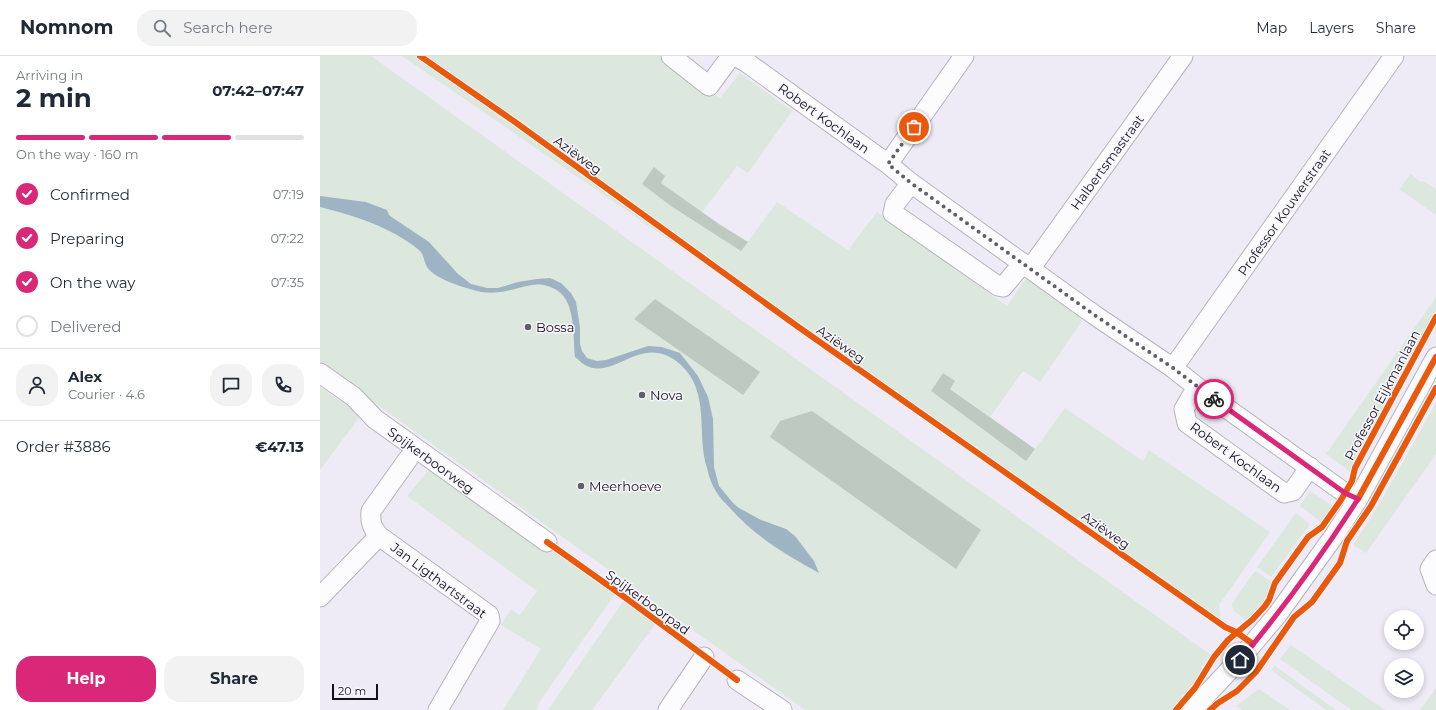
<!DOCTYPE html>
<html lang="en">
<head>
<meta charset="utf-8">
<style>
	:root { --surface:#fff; --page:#f2f2f3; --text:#1f2937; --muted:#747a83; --line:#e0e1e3; --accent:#db2777 }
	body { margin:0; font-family:Montserrat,sans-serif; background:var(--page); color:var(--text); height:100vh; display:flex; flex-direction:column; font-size:15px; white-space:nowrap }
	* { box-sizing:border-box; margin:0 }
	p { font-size:13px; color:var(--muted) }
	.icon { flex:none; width:22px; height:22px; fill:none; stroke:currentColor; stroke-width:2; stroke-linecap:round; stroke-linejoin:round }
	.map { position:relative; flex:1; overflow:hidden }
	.sheet { display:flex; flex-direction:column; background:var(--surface); width:320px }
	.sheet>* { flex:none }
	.buttons { position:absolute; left:1064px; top:554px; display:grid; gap:8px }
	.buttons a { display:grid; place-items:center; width:40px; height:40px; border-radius:50%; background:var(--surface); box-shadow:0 2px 6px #0003; font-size:20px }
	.scale { position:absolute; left:12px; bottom:10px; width:46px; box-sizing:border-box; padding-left:4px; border:2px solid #141219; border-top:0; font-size:11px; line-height:14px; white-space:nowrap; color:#141219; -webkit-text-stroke:3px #f8f6ff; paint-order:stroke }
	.pin { position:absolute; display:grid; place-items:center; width:34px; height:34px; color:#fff; margin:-17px; border:2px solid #fff; border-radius:50%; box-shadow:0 1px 4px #0007 }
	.courier { position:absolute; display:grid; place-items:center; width:40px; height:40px; margin:-20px; border:3px solid #db2777; border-radius:50%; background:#fff; color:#222; box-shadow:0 1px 5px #0007 }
	.overview em { font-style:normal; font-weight:700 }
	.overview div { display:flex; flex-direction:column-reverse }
	.overview { display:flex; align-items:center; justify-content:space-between; height:68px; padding:0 16px }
	h1 { font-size:26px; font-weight:700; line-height:30px }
	.bar { display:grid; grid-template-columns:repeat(4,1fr); gap:6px 4px; align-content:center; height:48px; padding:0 16px }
	.bar i { height:5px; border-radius:3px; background:var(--line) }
	.bar .current { background:var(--accent) }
	.bar p { grid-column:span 4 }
	.line { display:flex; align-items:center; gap:10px; padding:0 16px; border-top:1px solid var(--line) }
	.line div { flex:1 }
	.round { display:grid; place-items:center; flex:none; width:42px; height:42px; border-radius:16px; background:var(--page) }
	ol { padding:0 16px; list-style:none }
	li { display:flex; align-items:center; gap:12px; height:44px }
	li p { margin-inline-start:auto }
	li .icon { padding:4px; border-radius:50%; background:var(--accent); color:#fff; stroke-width:4 }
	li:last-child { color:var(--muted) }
	li i { width:22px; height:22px; border:2px solid var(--line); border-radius:50% }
	.button { display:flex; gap:8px; margin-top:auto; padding:8px 16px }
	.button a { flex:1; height:46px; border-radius:16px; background:var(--accent); color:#fff; font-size:16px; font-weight:700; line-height:46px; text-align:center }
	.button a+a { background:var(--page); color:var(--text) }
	header { display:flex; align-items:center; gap:24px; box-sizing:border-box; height:56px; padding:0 20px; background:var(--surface); border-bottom:1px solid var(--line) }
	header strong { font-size:19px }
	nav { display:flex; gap:22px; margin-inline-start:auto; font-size:14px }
	.search { width:280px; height:36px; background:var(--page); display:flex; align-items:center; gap:10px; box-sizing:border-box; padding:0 14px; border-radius:16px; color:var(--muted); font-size:15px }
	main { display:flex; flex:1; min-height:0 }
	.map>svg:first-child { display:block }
</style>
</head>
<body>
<header>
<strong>Nomnom</strong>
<div class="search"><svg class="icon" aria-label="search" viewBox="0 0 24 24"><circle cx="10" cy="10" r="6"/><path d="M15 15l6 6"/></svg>Search here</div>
<nav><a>Map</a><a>Layers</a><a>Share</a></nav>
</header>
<main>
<section class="sheet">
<div class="overview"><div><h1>2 min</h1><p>Arriving in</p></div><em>07:42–07:47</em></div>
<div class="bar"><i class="current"></i><i class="current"></i><i class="current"></i><i></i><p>On the way · 160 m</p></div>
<ol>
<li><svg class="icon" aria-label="check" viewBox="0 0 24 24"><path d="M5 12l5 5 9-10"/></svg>Confirmed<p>07:19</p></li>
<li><svg class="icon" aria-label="check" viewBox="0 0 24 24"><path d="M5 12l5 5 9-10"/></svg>Preparing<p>07:22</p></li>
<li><svg class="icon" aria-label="check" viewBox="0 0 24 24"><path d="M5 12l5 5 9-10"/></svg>On the way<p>07:35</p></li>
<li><i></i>Delivered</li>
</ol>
<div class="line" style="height:72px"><a class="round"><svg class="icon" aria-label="person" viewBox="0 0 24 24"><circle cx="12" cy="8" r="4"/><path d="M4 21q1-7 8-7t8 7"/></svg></a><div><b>Alex</b><p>Courier · 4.6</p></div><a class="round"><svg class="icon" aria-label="chat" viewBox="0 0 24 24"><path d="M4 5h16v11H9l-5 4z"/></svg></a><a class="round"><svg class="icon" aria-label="phone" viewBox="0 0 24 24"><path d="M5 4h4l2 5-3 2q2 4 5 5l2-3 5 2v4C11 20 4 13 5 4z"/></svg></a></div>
<div class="line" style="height:52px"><div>Order #3886</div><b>€47.13</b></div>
<div class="button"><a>Help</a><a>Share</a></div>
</section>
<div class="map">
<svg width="1116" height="654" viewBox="0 0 1116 654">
	<rect width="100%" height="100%" fill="#eeebf7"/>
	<path fill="#dce7dd" d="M0 0H51L891 599 881 611 883 613 868 635 852 654H485L0 308Z
		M82 0H342L400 42 420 17 472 55 428 117 417 110 382 156 341 127 334 112 322 128 421 195 457 146 528 194 557 156 687 250 707 221 764 262 720 326 703 315 670 361 630 332 624 317 611 335 712 397 745 352 823 405 829 394 950 476 899 549 901 564Z
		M1091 118 1100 126 1103 125 1116 133V159L1079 133Z
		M1116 241V256L1031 416 1006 398Z
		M0 331 41 359 0 414Z
		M1116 347V398L1046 497 1033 489 1057 452Z
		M112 410 196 470 295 538 220 645 216 654H183L221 593 181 569 191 553 200 559 217 535 87 440Z
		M990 435 1013 450 1001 466 980 450Z
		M976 457 990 468 951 521 937 511Z
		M935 515 952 526C949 531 949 536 947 541 942 551 934 558 925 564L913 554 912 547Z
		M304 544 336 567 272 654H228Z
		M971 589 1065 654H1031L960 603Z
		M955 610 1016 654H1006L951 614Z
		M1116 632V654H1100Z
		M939 633 970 654H922L916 650Z"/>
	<path fill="#bec9bf" d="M334 111 345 120 341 127 399 168 428 186 421 195 351 150 322 128Z
		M335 243 440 316 423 339 314 263Z
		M623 317 635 325 630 333 715 393 706 405 611 335Z
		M492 355 661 474 636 513 450 381 460 365Z"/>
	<path fill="#9eb4c5" d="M0 140 46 146 67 154 69 159 73 162 109 186 138 218 151 228 167 232H178L198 226 217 223 230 222 241 227 251 237 256 246 260 271V288L262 295 267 302 277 305 286 304 328 290 342 291 360 297 378 320 388 341 393 363 394 411 399 430 413 447 419 452 441 464 466 473 475 480 494 505 499 517C466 499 434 480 409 451 405 447 400 442 397 437 392 430 389 421 387 412 376 378 391 337 361 309 322 274 295 326 265 309 261 307 258 303 255 301 253 283 256 247 238 235 216 221 202 234 180 236 170 238 159 236 150 233 138 230 113 221 107 211 104 206 104 198 99 194 71 171 35 160 0 151Z"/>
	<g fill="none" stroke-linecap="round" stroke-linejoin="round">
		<g stroke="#b5b3bc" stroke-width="21">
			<path id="minor" d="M351 0 389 30 411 0
				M415 0 426 6 568 108 591 127 773 258 853 312 877 331 1025 437 1038 443
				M568 108 644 0
				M591 127 575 148 573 157 678 230 683 231 703 207
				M710 213 863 0
				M853 312 1074 0
				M0 317 34 341 55 363 227 486
				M877 331 864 353 867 367 964 437 973 435 990 411
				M88 403 51 455C50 466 52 472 59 480L169 559 170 565 118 654
				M1116 504 1110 513 1116 529
				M0 541 59 480
				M417 624 462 654
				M348 654 384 601
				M872 654 919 604 957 559 1014 480 1038 443 1116 301"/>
		</g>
		<use href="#minor" stroke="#fcfcfe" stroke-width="19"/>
		<g stroke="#f8f6ff" stroke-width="8">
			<path id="cycleway" d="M100 0 195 66 477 270 905 571 916 576 933 588
				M1038 443 1116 301
				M227 486 303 540 417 624
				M856 654 875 632 894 601 908 584 933 563 945 550 949 544 955 527 988 481 1002 471 1021 444 1032 425 1035 412 1116 261
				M890 654 898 647 917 635 936 616 974 561 992 546 1020 507 1027 485 1051 450 1116 332"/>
		</g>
		<use href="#cycleway" stroke="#e8590c" stroke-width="6"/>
	</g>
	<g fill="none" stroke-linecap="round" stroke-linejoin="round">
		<path stroke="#605e67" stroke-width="4" stroke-dasharray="0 7.2" d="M594 71 568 108 591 127 773 258 853 312 894 343"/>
		<path stroke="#db2777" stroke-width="5" d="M894 343 1025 437 1038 443C1002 499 963 553 920 604"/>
	</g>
	<g fill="#605e67" stroke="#f8f6ff" stroke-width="1.5">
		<circle cx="208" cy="271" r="4"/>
		<circle cx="322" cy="339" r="4"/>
		<circle cx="261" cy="430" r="4"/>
	</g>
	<g text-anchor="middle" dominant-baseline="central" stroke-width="3" stroke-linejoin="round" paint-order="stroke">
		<g font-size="13" fill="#141219" stroke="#f8f6ff">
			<text transform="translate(504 62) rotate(36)">Robert Kochlaan</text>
			<text transform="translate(258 99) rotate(36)">Aziëweg</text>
			<text transform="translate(787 106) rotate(-54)">Halbertsmastraat</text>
			<text transform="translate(964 156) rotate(-55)">Professor Kouwerstraat</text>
			<text transform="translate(521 288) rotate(35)">Aziëweg</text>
			<text transform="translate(1062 339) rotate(-62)">Professor Eijkmanlaan</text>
			<text transform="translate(916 401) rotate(36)">Robert Kochlaan</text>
			<text transform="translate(111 404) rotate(36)">Spijkerboorweg</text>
			<text transform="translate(786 474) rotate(35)">Aziëweg</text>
			<text transform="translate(119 524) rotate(37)">Jan Ligthartstraat</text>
			<text transform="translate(328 546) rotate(36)">Spijkerboorpad</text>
		</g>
		<g font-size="13" fill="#141219" stroke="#f8f6ff" text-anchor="start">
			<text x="216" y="271">Bossa</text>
			<text x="330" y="339">Nova</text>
			<text x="269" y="430">Meerhoeve</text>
		</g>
	</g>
</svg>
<div class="buttons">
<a><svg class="icon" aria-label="locate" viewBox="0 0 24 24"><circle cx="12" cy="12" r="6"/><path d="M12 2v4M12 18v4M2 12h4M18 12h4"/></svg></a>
<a><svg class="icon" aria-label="layers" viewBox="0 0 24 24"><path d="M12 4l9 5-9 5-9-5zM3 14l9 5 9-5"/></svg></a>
</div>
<div class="scale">20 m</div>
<div class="pin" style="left:594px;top:71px;background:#ea580c"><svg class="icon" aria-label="bag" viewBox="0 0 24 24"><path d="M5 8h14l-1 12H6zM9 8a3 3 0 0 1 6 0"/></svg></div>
<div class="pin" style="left:920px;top:604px;background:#1f2937"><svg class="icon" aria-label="home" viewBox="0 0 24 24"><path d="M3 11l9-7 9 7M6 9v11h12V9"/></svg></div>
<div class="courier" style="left:894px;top:343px"><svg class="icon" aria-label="bike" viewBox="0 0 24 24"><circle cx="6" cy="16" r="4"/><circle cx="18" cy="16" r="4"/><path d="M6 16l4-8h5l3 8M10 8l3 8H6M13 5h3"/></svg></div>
</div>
</main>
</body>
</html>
